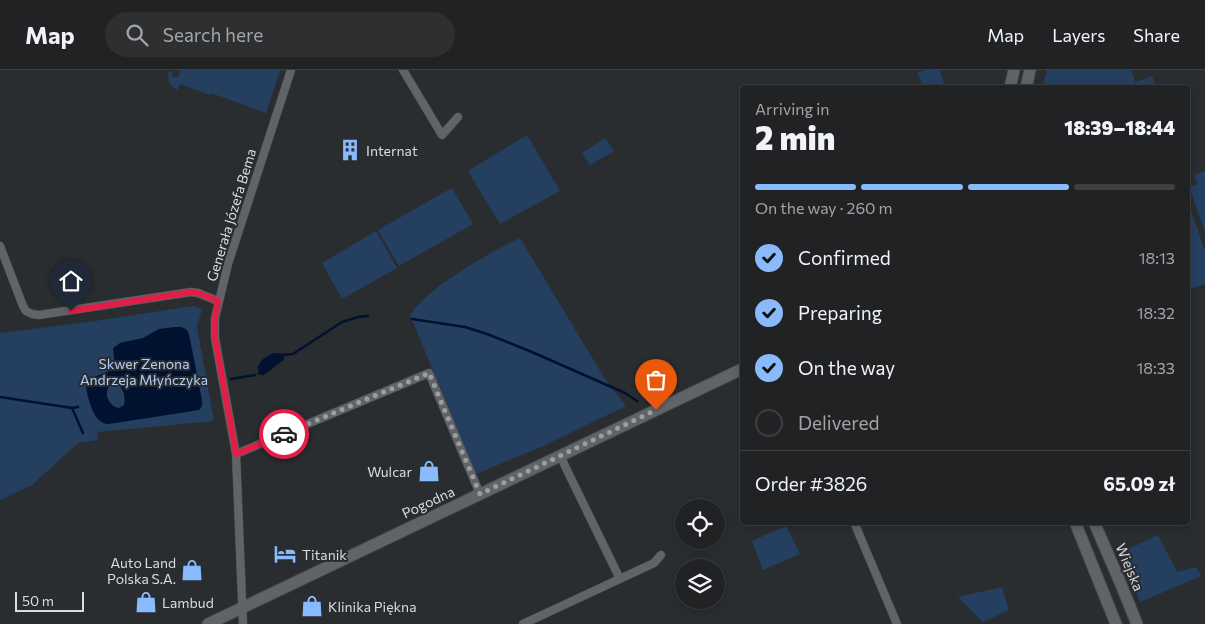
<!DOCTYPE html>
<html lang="en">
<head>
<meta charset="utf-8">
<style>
	:root { --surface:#202224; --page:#2d2f31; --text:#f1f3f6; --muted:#a2a4a6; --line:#3d3f41; --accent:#88bafc }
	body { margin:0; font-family:Commissioner,sans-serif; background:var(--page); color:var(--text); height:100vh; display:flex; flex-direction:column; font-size:19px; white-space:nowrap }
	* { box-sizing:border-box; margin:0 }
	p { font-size:16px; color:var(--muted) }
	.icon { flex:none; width:28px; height:28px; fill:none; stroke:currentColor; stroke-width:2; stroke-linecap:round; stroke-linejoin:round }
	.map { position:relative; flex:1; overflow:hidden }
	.details { position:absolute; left:740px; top:15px; width:450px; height:440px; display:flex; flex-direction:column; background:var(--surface); border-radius:5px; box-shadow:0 2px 8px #0003,0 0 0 1px var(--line) }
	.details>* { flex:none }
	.controls { position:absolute; left:675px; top:429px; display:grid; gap:10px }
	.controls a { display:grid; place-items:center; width:50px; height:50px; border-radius:50%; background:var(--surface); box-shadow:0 2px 8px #0003,0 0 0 1px var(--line); font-size:25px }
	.scale { position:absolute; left:15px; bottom:12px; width:69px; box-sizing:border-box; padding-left:5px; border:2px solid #dadcde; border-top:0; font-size:14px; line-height:18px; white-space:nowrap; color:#dadcde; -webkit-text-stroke:4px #2a2d30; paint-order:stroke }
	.pin { position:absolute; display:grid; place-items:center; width:42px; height:42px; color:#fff; margin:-51px -21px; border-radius:50% 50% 50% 0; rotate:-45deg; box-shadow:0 0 5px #0007 }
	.pin .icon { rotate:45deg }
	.courier { position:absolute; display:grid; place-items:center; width:50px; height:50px; margin:-25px; border:4px solid #e11d48; border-radius:50%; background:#fff; color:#222; box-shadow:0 1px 6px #0007 }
	.summary em { font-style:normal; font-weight:800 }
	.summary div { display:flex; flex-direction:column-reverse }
	.summary { display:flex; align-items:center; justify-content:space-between; height:85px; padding:0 15px }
	h1 { font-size:32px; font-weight:800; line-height:38px }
	.bar { display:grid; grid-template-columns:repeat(4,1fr); gap:8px 5px; align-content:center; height:60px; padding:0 15px }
	.bar i { height:6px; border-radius:4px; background:var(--line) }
	.bar .active { background:var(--accent) }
	.bar p { grid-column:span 4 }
	.line { display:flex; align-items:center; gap:12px; padding:0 15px; border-top:1px solid var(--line) }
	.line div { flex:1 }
	ol { padding:0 15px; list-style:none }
	li { display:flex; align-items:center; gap:15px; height:55px }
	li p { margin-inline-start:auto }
	li .icon { padding:5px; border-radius:50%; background:var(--accent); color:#111; stroke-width:4 }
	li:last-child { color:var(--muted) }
	li i { width:28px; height:28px; border:2px solid var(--line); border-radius:50% }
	header { display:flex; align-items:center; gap:30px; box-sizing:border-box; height:70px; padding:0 25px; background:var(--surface); border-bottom:1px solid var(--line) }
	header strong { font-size:24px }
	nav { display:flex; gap:28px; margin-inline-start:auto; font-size:18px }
	.search { width:350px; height:45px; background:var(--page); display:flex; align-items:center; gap:12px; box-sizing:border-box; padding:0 18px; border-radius:28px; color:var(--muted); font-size:19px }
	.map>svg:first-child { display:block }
</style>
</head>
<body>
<header>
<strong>Map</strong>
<div class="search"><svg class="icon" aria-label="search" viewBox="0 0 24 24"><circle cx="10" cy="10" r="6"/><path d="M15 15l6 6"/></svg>Search here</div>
<nav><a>Map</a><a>Layers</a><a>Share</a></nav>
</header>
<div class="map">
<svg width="1205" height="554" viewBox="0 0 1205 554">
	<rect width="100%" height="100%" fill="#2a2d30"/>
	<path fill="#243f60" d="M180 0H280L266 43 211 23 210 25 180 14 177 20C168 14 167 11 169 1L173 2 172 6 178 8Z
		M925 0H940L945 17H924L917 3Z
		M1047 0H1131L1135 12 1152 6 1156 17H1042Z
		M527 65 560 121 500 154 468 101Z
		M605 68 614 81 590 95 582 83Z
		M1205 101V162L1189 117 1198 114 1194 105Z
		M452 118 473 154 399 196 378 160Z
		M1188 132 1205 181V214L1188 220Z
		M376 161 397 198 342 229 322 193Z
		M520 168 605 309 626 336 543 376 476 404 410 245C426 223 447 210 469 196 486 186 502 176 520 168Z
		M193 236 202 239 197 257 214 351 97 362 98 370 78 373 32 415 0 430V263L95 251Z
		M786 456 800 484 763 500 752 471Z
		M1158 465 1177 502 1196 497 1201 506 1140 532 1120 483Z
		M1002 517 1009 540 983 552 958 527Z"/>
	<path fill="#00122f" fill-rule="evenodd" d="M175 257H181L186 259 189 264 202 330V336L199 340 109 354C104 354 101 352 98 349 92 343 86 323 86 314 87 310 88 310 91 308L115 299 113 278 120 273 143 268 159 259ZM113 313C123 314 126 326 124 335L119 338C107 336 102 320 113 313Z
		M274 283H280L282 285 283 289 263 304 259 303 258 297C261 289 266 286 274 283Z"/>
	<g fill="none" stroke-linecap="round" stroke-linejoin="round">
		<path stroke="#00122f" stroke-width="2.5" d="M412 249 465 257 487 264 532 282 625 323 637 331
			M259 303 263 304 283 289 282 285 293 284 342 252 358 247 368 246
			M231 309 255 305
			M199 315 205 314
			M0 327 72 338 78 337
			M72 338 83 363"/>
		<g stroke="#46494b" stroke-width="9">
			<path id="street" d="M403 0 442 65 458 47
				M0 176 23 236 26 241 32 244 39 245 191 222 198 223 218 231
				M236 384 429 303 480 424
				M561 386 564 394 620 509
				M854 452 897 554
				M243 554 236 384 215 268V248L228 194 291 0
				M523 554 654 493 661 485"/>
		</g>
		<g stroke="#46494b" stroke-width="13">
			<path id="secondary" d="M1010 18 1014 0
				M1026 18 1030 0
				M1075 452 1116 554
				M1094 452 1120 512 1137 554
				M208 554 742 299"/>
		</g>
		<use href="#street" stroke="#606367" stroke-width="8"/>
		<use href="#secondary" stroke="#606367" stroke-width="11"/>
	</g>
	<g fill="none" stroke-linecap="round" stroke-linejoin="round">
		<path stroke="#9c9fa1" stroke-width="5" stroke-dasharray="0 9" d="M284 364 429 303 480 424 656 340"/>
		<path stroke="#e11d48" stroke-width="6" d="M71 241 191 222 198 223 218 231 215 248V268L236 384 284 364"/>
	</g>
	<defs>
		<g id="building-bare" transform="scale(1.725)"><path d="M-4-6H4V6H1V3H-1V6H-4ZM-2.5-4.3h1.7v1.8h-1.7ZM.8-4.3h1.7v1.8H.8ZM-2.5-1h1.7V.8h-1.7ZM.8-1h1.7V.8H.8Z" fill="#88bafc" stroke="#2a2d30" stroke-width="2.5" paint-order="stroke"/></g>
		<g id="shop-bare" transform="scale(1.725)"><path d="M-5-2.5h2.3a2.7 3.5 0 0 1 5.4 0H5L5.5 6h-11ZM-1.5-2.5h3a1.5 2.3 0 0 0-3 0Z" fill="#88bafc" stroke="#2a2d30" stroke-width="2.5" paint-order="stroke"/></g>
		<g id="hotel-bare" transform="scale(1.725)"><path d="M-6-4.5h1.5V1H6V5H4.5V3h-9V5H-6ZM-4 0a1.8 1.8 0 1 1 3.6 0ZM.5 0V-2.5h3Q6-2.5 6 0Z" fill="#88bafc" stroke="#2a2d30" stroke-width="2.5" paint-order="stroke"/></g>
	</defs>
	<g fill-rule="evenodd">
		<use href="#building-bare" x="350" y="80"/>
		<use href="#shop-bare" x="429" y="401"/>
		<use href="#hotel-bare" x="285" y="484"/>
		<use href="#shop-bare" x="192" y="500"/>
		<use href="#shop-bare" x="146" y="532"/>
		<use href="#shop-bare" x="312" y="536"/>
	</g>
	<g text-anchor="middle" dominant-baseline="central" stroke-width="4" stroke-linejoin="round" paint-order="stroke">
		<g font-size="14" fill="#dadcde" stroke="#2a2d30" text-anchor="start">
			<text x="366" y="80">Internat</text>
			<text x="412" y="401" text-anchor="end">Wulcar</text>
			<text x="302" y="484">Titanik</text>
			<text x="176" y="492" text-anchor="end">Auto Land<tspan x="176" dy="16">Polska S.A.</tspan></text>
			<text x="162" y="532">Lambud</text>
			<text x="328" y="536">Klinika Piękna</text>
		</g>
		<g font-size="14" fill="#dadcde" stroke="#2a2d30">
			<text transform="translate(231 145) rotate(-73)">Generała Józefa Bema</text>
			<text transform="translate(428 432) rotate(-25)">Pogodna</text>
			<text transform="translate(1130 497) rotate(67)">Wiejska</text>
		</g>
		<g font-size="14" fill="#b0d0fa" stroke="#2a2d30">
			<text x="144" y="293">Skwer Zenona<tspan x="144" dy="16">Andrzeja Młyńczyka</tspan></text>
		</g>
	</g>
</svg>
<div class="controls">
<a><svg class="icon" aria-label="locate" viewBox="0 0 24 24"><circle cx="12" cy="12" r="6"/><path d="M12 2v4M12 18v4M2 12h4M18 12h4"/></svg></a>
<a><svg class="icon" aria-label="layers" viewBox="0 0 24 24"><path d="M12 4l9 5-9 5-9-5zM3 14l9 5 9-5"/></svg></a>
</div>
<div class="scale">50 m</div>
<div class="pin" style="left:656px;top:340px;background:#ea580c"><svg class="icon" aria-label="bag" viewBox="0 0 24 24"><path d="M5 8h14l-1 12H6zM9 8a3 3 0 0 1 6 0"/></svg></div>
<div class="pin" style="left:71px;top:241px;background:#1f2937"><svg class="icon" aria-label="home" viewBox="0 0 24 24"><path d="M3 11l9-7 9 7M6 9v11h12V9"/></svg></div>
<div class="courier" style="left:284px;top:364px"><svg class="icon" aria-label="car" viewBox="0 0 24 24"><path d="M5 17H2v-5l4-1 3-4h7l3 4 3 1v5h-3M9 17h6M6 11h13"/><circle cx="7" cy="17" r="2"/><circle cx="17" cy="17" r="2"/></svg></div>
<section class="details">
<div class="summary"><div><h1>2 min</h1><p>Arriving in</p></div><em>18:39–18:44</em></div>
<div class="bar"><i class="active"></i><i class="active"></i><i class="active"></i><i></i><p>On the way · 260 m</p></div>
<ol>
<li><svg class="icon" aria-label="check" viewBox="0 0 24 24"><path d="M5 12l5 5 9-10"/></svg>Confirmed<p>18:13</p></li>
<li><svg class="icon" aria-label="check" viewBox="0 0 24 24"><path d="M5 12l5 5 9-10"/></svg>Preparing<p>18:32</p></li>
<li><svg class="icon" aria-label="check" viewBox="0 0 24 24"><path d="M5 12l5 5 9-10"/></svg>On the way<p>18:33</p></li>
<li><i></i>Delivered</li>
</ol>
<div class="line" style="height:65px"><div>Order #3826</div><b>65.09 zł</b></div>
</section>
</div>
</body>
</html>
